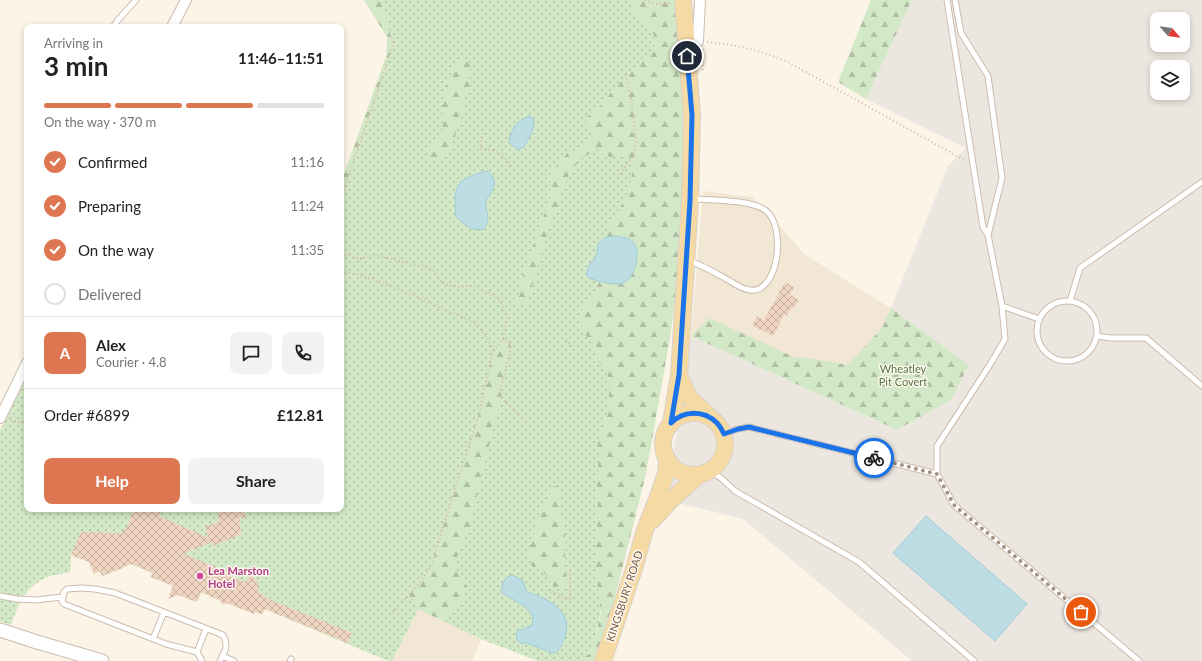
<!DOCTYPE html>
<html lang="en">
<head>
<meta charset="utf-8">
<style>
	:root { --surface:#fff; --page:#f2f2f2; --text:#222; --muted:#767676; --line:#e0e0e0; --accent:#df7652 }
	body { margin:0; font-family:Lato,sans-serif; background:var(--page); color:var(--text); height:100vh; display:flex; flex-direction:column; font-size:15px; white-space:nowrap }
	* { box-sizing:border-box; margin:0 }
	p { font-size:13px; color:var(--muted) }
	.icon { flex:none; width:22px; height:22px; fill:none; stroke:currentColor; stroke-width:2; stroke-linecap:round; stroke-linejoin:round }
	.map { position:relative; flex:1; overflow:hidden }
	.panel { position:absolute; left:24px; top:24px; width:320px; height:488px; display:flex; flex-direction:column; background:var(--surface); border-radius:8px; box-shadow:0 2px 6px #0003 }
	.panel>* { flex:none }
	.needle { width:26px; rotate:118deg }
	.controls { position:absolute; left:1150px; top:12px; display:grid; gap:8px }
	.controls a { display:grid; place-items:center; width:40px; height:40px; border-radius:8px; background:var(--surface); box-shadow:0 2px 6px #0003; font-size:20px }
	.pin { position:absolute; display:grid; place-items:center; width:34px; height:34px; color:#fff; margin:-17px; border:2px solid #fff; border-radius:50%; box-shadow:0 1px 4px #0007 }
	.courier { position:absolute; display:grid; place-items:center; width:40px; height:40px; margin:-20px; border:3px solid #1a73e8; border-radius:50%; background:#fff; color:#222; box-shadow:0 1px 5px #0007 }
	.headline em { font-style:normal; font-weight:700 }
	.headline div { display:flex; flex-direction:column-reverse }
	.headline { display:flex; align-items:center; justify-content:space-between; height:68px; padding:0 20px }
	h1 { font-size:26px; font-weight:700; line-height:30px }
	.bar { display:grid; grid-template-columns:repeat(4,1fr); gap:6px 4px; align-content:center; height:48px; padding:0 20px }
	.bar i { height:5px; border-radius:3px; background:var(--line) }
	.bar .current { background:var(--accent) }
	.bar p { grid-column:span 4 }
	.line { display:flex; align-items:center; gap:10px; padding:0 20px; border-top:1px solid var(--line) }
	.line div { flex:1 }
	.round { display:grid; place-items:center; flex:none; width:42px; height:42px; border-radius:8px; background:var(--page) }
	ol { padding:0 20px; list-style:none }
	li { display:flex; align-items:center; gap:12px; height:44px }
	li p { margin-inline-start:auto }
	li .icon { padding:4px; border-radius:50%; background:var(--accent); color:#fff; stroke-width:4 }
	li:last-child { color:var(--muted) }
	li i { width:22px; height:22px; border:2px solid var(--line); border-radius:50% }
	.primary-button { display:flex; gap:8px; margin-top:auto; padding:8px 20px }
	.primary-button a { flex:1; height:46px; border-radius:8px; background:var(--accent); color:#fff; font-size:16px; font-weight:700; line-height:46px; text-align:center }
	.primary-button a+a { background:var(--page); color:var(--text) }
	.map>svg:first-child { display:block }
</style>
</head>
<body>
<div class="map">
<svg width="1202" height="661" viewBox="0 0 1202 661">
	<defs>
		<pattern id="grass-dots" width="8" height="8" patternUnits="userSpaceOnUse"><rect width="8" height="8" fill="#d3e8c6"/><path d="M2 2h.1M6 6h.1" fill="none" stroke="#b0bfa3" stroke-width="1.8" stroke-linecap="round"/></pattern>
		<pattern id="forest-firs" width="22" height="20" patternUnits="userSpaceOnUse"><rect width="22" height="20" fill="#d3e8c6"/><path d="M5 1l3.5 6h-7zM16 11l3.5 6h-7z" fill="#b0bfa3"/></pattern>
		<pattern id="building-cross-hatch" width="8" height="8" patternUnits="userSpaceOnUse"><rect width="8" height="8" fill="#efd4c0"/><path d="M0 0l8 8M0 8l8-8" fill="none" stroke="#c6af9e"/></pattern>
	</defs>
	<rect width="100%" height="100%" fill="#fbf4e7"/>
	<path fill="#f2e6d5" d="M703 191 753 197 786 233 804 254 903 316 844 405 691 336Z
		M417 609 481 639 472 661H392Z"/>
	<path fill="#ece6e0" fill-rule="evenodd" d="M912 0H1202V661H912L743 519 666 500 691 336 897 430 951 400 969 366 891 308 948 166 966 148 866 99ZM1157 19H1183V45H1157ZM1157 67H1183V93H1157Z"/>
	<path fill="url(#grass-dots)" d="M364 0H668L617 527 595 639 589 654 585 661H538L481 639 418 609 392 661H388L265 609 262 614 255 612 254 614 227 603 223 605 221 601 201 592 197 602 178 595 173 597 171 592 176 579 166 583 151 577 152 573 123 561 120 562 123 568 102 576 99 571 94 574 89 562 71 555 70 572C62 574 52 575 45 578 24 589 19 604 11 625L0 621V431L27 373V509H341V183L386 57 388 37Z"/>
	<path fill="url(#forest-firs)" d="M364 0H386L384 8 393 45 341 198V183L386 57 387 37Z
		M634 0H678L684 120 683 175 680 223 679 270 670 338 646 474 614 602 595 661H562L564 657 572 660 582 659 589 654 595 639 601 612 595 564V543L598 522 597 483 599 454 598 441 607 415 610 383 605 371 598 361 596 350 584 332 580 322 582 309 587 301 593 295 600 281C611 283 618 286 628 281L618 236 607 237 608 228 624 201 629 189 634 163 632 157H611L600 154 598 149 580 159 567 178 551 221 527 304 517 303 519 289 532 248 550 199V174L568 152 581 148 594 137 584 118 592 114 601 105 624 77 648 57 654 49V35L645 23 638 17 633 10 631 2Z
		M871 0H912L866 99 838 82Z
		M460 61H467L471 64 468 91 464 102 462 117 457 131 449 151 442 159 431 161 425 158 431 147 439 140 443 127 442 117 445 89 455 66Z
		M891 308 969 365 951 400 897 430 691 336 709 318 794 357 813 359 848 365 882 328Z
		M503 339 510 343 511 348 500 391 502 398C495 423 488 448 482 473 475 503 469 534 455 561L458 574 468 587 463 599 444 621 417 609 409 595 420 583 432 564 456 485 480 412 484 389 493 352Z
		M554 486H558L560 488 561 510 566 543 564 565 567 579 566 587C549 591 553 582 544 573 541 570 536 568 532 567L529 554 536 524 543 506Z"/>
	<path fill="#bcdde4" stroke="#a3ccd5" d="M529 116 534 119 533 129 529 138 524 147 518 150 509 143C510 130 517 120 529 116Z
		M487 171C496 178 496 183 491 193 489 196 487 198 486 201 484 213 493 215 484 229 470 232 465 224 455 216 456 209 455 203 455 196 457 178 472 175 487 171Z
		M618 236C622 237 629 238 633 242 642 251 635 279 623 283 616 286 596 281 589 278L586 275 589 265 593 261 597 254 598 244 607 237Z
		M926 516 1027 604 995 641 893 553Z
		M512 575 522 580 527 592C559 602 580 619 557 652L552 653 524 642 522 644 517 640 516 635 518 630H522L531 626C532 625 533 620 533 619 531 606 510 599 501 592 502 584 504 578 512 575Z"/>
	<path fill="url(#building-cross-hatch)" d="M785 282 794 287 790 295 799 300 793 309 791 308 787 316 784 315 773 336 752 325 757 316 764 320Z
		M134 509H162L159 516 209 538 205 527 219 521 217 509H244L246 518H239L241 534 213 546 212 542 183 554 216 567 214 570 245 582 251 575 258 582 256 584 260 587 257 590 268 599 352 633 348 643 265 609 262 614 255 612 254 614 227 603 223 605 221 601 201 592 197 602 178 595 168 599 173 586 151 577 153 573 132 564 102 576 100 571 94 574 89 562 71 555 81 532 122 533 124 528 126 529Z"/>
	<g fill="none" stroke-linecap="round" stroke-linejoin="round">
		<g stroke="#cdbcad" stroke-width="7">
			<path id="service" d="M947 0 983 227 988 235 1002 306 1005 339 991 363 937 446V474L954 505 1139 661
				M955 0 961 33 988 76 1002 178 988 235
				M113 27 118 20 136 0
				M689 261C703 265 717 274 730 281 736 285 743 289 750 290 779 294 787 225 765 210 751 200 713 200 696 199L692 200
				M1037 331a30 30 0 1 1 60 0a30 30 0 1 1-60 0Z
				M1070 301 1080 268 1202 182
				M1002 306 1039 319
				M1097 336 1111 338H1146L1202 386
				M724 434 737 429 749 427 937 474
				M710 471 721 478 735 491 859 562 974 661
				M0 596 17 599 36 600 62 597
				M153 639 164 612
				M197 652 206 629
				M222 656 234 661
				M202 661 197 652 166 644 64 604 62 601 64 592 67 589 82 588 95 589 115 593 223 635C229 645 225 652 220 661
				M290 661 291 659"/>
		</g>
		<g stroke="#cdbcad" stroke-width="12">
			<path id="minor" d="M172 27 186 0
				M686 42 698 41 700 0
				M0 418 27 363"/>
		</g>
		<g stroke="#cdbcad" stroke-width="15">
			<path id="tertiary" d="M0 630 37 642 102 661"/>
		</g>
		<g stroke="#d8d1cd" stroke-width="18">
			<path id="primary" d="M679 375 689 397 709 416
				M663 444a31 31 0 1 1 62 0a31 31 0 1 1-62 0Z
				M671 423 679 375 690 201 692 115 683 0
				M653 520 671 500 699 475
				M603 661 633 572 645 530 660 491 666 473 667 461"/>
		</g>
		<path stroke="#d4b7a3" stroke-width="2" stroke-dasharray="1 3" stroke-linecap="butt" d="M645 0 655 4 671 3
			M707 42C737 45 760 50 788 62L964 160
			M703 70V48
			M484 133 481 139 480 148C497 150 502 153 512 167
			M620 174 633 156 636 141 631 98 629 92 625 73
			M341 198 390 54 393 45 392 37
			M341 253 360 259 370 256 376 255 432 269 436 273 440 280 445 284 459 287 466 286H474L493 295 500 301 507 318 503 339 493 352 484 389 480 412 456 485 432 564 420 583 389 616
			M341 271C377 278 414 295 447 311 456 315 467 318 475 324 484 332 489 341 493 352
			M503 339 510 343 511 348 500 391 502 398 524 421
			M566 340 573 348
			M11 420 27 424
			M548 590 568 600 570 599V569"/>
		<use href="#service" stroke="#fff" stroke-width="5"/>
		<use href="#minor" stroke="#fff" stroke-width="10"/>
		<use href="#tertiary" stroke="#fff" stroke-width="13"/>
		<use href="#primary" stroke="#f6daa3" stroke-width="16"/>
	</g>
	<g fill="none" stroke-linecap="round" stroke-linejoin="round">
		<path stroke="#a39182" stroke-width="4" stroke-dasharray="0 7.2" d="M874 458 937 474 954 505 1081 612"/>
		<path stroke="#1a73e8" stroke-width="5" d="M687 56 692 115 690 201 679 375 671 423C684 410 704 410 717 423 720 426 722 430 724 434L738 429 749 427 874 458"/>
	</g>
	<circle fill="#d1479c" stroke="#fef8ed" stroke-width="1.5" cx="200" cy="576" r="4"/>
	<g text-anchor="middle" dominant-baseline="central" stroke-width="3" stroke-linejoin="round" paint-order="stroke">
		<g font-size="11" fill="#537845" stroke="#fef8ed">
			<text x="903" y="368">Wheatley<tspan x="903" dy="13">Pit Covert</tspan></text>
		</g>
		<g font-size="11" font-weight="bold" fill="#b23c85" stroke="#fef8ed" text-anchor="start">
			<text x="208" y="570">Lea Marston<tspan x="208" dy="13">Hotel</tspan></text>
		</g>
		<g font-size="11" fill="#735c4c" stroke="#fef8ed">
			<text transform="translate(624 596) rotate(-72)">KINGSBURY ROAD</text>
		</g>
	</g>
</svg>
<div class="controls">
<a><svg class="needle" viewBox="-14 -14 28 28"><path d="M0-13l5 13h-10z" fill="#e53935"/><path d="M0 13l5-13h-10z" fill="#767676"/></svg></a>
<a><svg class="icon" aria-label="layers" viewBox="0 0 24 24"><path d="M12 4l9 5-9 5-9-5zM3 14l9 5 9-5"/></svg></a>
</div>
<div class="pin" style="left:1081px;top:612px;background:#ea580c"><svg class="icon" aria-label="bag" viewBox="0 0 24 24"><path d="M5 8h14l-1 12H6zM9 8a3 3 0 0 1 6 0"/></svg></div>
<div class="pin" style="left:687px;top:56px;background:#1f2937"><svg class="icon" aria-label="home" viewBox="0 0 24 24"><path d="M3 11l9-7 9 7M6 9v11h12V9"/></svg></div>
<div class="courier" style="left:874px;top:458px"><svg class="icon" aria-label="bike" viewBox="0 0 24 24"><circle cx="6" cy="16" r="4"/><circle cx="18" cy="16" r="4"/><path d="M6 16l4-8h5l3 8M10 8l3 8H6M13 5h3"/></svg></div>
<section class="panel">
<div class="headline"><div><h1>3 min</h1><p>Arriving in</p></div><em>11:46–11:51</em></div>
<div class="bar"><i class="current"></i><i class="current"></i><i class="current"></i><i></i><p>On the way · 370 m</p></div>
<ol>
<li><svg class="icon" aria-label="check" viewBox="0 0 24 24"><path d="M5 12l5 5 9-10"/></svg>Confirmed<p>11:16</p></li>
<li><svg class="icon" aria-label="check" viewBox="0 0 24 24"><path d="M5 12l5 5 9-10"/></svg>Preparing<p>11:24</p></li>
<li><svg class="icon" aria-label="check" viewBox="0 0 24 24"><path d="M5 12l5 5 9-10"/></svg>On the way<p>11:35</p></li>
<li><i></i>Delivered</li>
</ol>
<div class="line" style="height:72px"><b class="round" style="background:var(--accent);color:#fff">A</b><div><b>Alex</b><p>Courier · 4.8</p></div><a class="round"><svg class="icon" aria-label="chat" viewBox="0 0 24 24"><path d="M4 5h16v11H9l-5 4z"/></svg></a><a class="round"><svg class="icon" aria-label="phone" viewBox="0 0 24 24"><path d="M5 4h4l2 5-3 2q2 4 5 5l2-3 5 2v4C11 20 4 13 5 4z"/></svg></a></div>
<div class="line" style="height:52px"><div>Order #6899</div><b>£12.81</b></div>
<div class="primary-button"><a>Help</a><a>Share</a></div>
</section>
</div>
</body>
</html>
